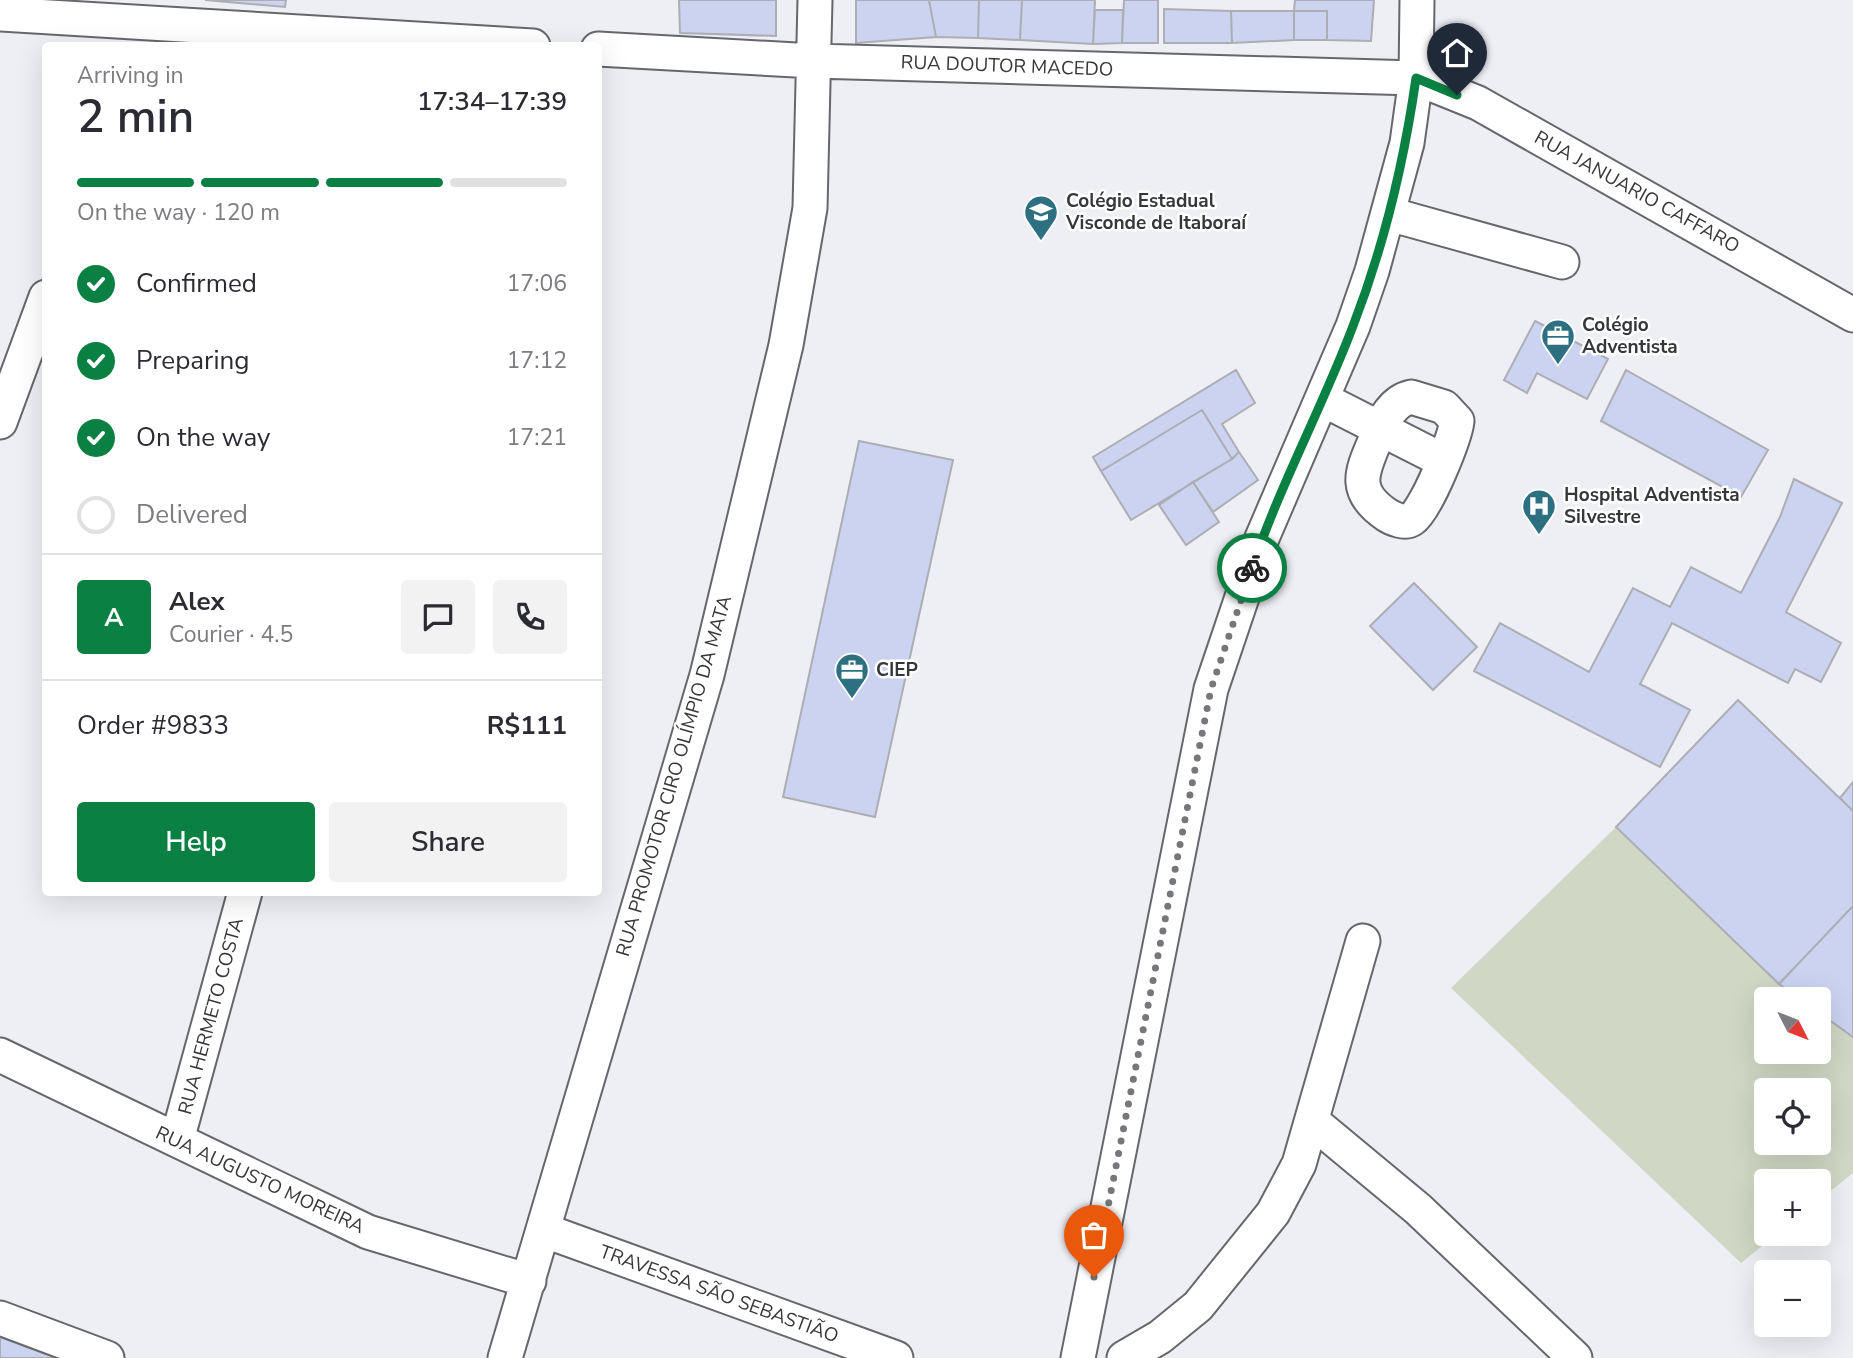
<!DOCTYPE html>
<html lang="en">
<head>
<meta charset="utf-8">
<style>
	:root { --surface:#fff; --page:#f2f2f3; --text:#2b2b33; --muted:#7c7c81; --line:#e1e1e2; --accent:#0b8043 }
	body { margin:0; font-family:"Nunito Sans",sans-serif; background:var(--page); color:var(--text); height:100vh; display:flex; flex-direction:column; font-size:26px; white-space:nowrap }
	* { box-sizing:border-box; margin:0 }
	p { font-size:23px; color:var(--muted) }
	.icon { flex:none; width:38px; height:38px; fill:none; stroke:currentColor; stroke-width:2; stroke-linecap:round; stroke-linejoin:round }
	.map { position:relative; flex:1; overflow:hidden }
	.drawer { position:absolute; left:42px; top:42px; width:560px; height:854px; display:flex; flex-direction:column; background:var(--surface); border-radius:7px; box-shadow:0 7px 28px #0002 }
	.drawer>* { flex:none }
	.needle { width:46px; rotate:132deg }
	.buttons { position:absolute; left:1754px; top:987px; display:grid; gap:14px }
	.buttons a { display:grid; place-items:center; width:77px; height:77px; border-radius:7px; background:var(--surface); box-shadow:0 7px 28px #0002; font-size:35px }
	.pin { position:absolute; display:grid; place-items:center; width:60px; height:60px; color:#fff; margin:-72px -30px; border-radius:50% 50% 50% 0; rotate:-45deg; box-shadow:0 0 7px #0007 }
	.pin .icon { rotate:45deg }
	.courier { position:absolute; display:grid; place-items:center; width:70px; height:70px; margin:-35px; border:5px solid #0b8043; border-radius:50%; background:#fff; color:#222; box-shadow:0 2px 9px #0007 }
	.head em { font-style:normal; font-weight:600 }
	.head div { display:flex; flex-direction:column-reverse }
	.head { display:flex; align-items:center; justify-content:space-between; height:119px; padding:0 35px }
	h1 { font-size:46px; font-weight:600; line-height:52px }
	.bar { display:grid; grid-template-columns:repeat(4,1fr); gap:10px 7px; align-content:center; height:84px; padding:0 35px }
	.bar i { height:9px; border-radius:5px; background:var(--line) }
	.bar .active { background:var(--accent) }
	.bar p { grid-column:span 4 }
	.line { display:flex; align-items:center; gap:18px; padding:0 35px; border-top:2px solid var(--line) }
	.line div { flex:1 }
	.round { display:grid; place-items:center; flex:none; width:74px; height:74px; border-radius:7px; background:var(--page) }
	ol { padding:0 35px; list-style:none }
	li { display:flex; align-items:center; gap:21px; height:77px }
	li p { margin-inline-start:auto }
	li .icon { padding:7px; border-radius:50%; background:var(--accent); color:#fff; stroke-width:4 }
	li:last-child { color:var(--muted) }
	li i { width:38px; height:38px; border:4px solid var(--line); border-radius:50% }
	.cta { display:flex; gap:14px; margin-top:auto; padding:14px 35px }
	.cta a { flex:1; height:80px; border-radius:7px; background:var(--accent); color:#fff; font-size:28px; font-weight:600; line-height:80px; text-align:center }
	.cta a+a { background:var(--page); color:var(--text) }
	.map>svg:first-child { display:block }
</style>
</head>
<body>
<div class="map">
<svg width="1853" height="1358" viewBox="0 0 1853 1358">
	<rect width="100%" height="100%" fill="#eeeff5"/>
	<path fill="#d0d7c4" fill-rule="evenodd" d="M1616 827 1779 984 1800 999H1766V1052H1818V1012L1853 1037V1173L1818 1201V1181H1766V1234H1777L1741 1263 1451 988ZM1766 1090H1818V1143H1766Z"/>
	<path fill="#cbd3f1" stroke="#acaeb3" stroke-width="2" d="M205 0H286L285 7Z
		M679 0H776V36L680 33Z
		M856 0H929L936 37 856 43Z
		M929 0H979L978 38 936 37Z
		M979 0H1022L1020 40 978 38Z
		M1022 0H1095L1093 44 1020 40Z
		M1124 0H1158V43H1122Z
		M1295 0H1374L1371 41 1327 40V11H1294Z
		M1164 9 1231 11 1232 43H1164Z
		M1095 10H1123L1122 43 1093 44Z
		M1231 11H1294V40L1232 43Z
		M1294 11H1327V40H1294Z
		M1535 321 1608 359 1587 399 1537 373 1527 393 1504 380Z
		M1236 370 1255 403 1222 424 1239 452 1232 459 1202 410 1101 471 1093 457Z
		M1626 370 1768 450 1741 497 1601 421Z
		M1202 410 1232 459 1131 520 1101 471Z
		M859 441 953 460 875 817 783 797Z
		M1239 452 1258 480 1213 512 1193 482 1232 459Z
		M1794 479 1842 503 1786 612 1841 643 1821 682 1795 669 1788 683 1672 623 1640 684 1690 710 1660 767 1474 671 1500 623 1589 672 1633 588 1670 607 1691 567 1741 593 1780 517Z
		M1193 482 1219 522 1186 545 1159 505Z
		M1414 583 1477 647 1433 690 1370 626Z
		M1738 700 1853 811V906L1779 984 1616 827Z
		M1853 782V811L1840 798Z
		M1853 906V1037L1818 1012V999H1800L1779 984Z
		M0 1337 56 1358H0Z"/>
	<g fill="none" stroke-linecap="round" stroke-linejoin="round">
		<g stroke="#66676c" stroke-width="37">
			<path id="minor" d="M0 14 533 46
				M598 49 814 61 1416 78 1478 103 1853 315
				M1389 214 1562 262
				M1411 397 1444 407 1457 421C1455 438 1426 510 1412 519 1405 524 1393 519 1387 515 1350 490 1363 470 1377 436 1384 419 1393 401 1411 397Z
				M1322 399 1444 461
				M0 422 46 297
				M0 1055 368 1232 529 1281
				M1312 1121 1418 1209 1575 1358
				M177 1140 245 892
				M543 1230 896 1358
				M0 1318 107 1358
				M505 1358 707 675 786 345 810 208 815 0
				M1078 1358 1211 689 1262 538 1353 326 1372 271 1407 143 1416 78 1417 0
				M1124 1358 1160 1337 1198 1306 1273 1213 1299 1164 1363 941"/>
		</g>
		<use href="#minor" stroke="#fff" stroke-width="33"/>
	</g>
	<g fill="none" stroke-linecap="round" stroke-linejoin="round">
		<path stroke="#76777b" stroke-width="7" stroke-dasharray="0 12.6" d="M1094 1277 1211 689 1252 568"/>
		<path stroke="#0b8043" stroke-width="9" d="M1252 568C1280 485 1322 408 1353 326 1384 246 1404 162 1416 78L1457 95"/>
	</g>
	<defs>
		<g id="school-pin" transform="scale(1.75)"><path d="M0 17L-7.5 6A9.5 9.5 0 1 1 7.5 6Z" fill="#2d7082" stroke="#fff"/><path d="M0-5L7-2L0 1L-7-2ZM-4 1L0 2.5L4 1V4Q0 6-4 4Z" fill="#fff"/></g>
		<g id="office-pin" transform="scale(1.75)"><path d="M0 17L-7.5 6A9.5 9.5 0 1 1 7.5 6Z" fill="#2d7082" stroke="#fff"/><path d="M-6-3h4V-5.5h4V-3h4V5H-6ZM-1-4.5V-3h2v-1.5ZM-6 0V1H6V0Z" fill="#fff"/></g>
		<g id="hospital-pin" transform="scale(1.75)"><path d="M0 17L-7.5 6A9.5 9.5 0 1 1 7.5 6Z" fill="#2d7082" stroke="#fff"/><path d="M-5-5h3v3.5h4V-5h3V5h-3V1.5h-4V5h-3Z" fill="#fff"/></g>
	</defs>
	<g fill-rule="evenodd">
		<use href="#school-pin" x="1041" y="212"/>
		<use href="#office-pin" x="1558" y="336"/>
		<use href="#hospital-pin" x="1539" y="506"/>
		<use href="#office-pin" x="852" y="670"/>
	</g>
	<g text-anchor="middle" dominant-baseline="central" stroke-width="5" stroke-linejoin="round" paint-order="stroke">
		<g font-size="19" fill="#363739" stroke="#fff">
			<text transform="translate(1007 66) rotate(2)">RUA DOUTOR MACEDO</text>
			<text transform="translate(1637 192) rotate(29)">RUA JANUARIO CAFFARO</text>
			<text transform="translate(674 776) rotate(-74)">RUA PROMOTOR CIRO OLÍMPIO DA MATA</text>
			<text transform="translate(211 1016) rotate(-75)">RUA HERMETO COSTA</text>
			<text transform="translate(260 1180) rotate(25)">RUA AUGUSTO MOREIRA</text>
			<text transform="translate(719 1294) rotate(20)">TRAVESSA SÃO SEBASTIÃO</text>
		</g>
		<g font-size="19" font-weight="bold" fill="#363739" stroke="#fff" text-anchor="start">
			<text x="1066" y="201">Colégio Estadual<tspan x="1066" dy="22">Visconde de Itaboraí</tspan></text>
			<text x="1582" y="325">Colégio<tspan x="1582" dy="22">Adventista</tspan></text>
			<text x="1564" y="495">Hospital Adventista<tspan x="1564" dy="22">Silvestre</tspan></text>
			<text x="876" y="670">CIEP</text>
		</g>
	</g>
</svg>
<div class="buttons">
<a><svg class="needle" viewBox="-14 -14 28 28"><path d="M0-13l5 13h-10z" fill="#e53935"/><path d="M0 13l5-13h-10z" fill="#7c7c81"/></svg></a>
<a><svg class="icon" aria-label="locate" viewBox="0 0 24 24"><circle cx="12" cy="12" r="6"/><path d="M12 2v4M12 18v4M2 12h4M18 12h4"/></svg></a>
<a>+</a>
<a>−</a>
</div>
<div class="pin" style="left:1094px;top:1277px;background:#ea580c"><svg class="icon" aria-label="bag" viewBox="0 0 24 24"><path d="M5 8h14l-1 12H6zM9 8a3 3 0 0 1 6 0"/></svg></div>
<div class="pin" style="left:1457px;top:95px;background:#1f2937"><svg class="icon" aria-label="home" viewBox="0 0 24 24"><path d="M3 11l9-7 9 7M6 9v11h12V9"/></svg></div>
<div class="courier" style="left:1252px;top:568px"><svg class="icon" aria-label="bike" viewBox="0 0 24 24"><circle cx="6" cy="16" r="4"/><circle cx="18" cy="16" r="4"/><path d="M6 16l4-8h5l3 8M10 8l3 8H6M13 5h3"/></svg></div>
<section class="drawer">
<div class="head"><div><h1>2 min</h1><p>Arriving in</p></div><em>17:34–17:39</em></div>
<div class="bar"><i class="active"></i><i class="active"></i><i class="active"></i><i></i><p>On the way · 120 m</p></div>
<ol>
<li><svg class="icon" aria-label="check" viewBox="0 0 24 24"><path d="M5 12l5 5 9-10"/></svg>Confirmed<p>17:06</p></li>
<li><svg class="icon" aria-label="check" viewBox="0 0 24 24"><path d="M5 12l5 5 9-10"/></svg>Preparing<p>17:12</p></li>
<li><svg class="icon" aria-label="check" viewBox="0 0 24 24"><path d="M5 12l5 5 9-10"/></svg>On the way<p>17:21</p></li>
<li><i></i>Delivered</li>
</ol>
<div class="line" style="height:126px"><b class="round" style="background:var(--accent);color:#fff">A</b><div><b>Alex</b><p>Courier · 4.5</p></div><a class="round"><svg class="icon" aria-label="chat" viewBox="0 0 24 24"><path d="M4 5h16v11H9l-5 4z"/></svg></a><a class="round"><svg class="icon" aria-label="phone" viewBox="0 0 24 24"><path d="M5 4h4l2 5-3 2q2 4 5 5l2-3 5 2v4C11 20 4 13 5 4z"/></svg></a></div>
<div class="line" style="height:91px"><div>Order #9833</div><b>R$111</b></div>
<div class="cta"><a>Help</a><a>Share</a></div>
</section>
</div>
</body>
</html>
